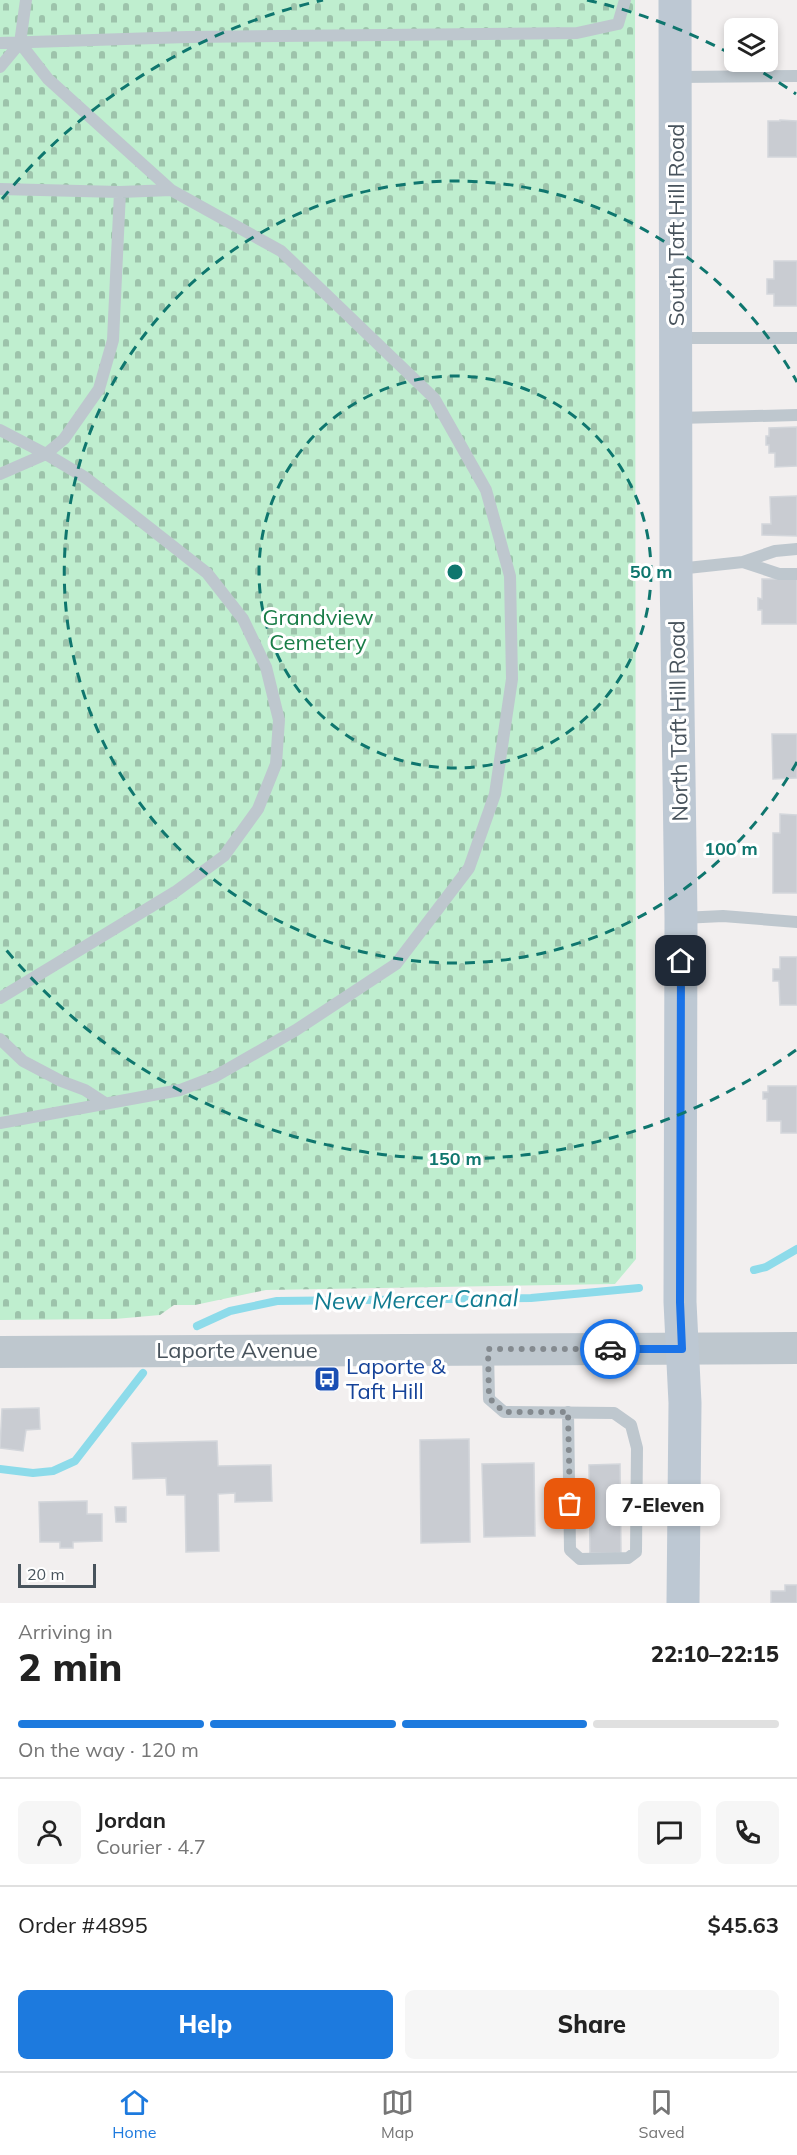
<!DOCTYPE html>
<html lang="en">
<head>
<meta charset="utf-8">
<style>
	:root { --surface:#fff; --page:#f6f6f6; --text:#222; --muted:#767676; --line:#e0e0e0; --accent:#1d7ade }
	body { margin:0; font-family:Mulish,sans-serif; background:var(--page); color:var(--text); height:100vh; display:flex; flex-direction:column; font-size:22px; white-space:nowrap }
	* { box-sizing:border-box; margin:0 }
	p { font-size:20px; color:var(--muted) }
	.icon { flex:none; width:33px; height:33px; fill:none; stroke:currentColor; stroke-width:2; stroke-linecap:round; stroke-linejoin:round }
	.map { position:relative; height:1603px; overflow:hidden }
	.sheet { display:flex; flex-direction:column; background:var(--surface); flex:1 }
	.sheet>* { flex:none }
	.buttons { position:absolute; left:724px; top:18px; display:grid; gap:12px }
	.buttons a { display:grid; place-items:center; width:54px; height:54px; border-radius:9px; background:var(--surface); box-shadow:0 3px 9px #0003; font-size:30px }
	.scale { position:absolute; left:18px; bottom:15px; width:78px; box-sizing:border-box; padding-left:6px; border:3px solid #48535c; border-top:0; font-size:16px; line-height:21px; white-space:nowrap; color:#48535c; -webkit-text-stroke:4px #fff; paint-order:stroke }
	.pin { position:absolute; display:grid; place-items:center; width:51px; height:51px; color:#fff; margin:-26px; border-radius:12px; box-shadow:0 3px 9px #0006 }
	.courier { position:absolute; display:grid; place-items:center; width:60px; height:60px; margin:-30px; border:4px solid #1a73e8; border-radius:50%; background:#fff; color:#222; box-shadow:0 2px 8px #0007 }
	.bubble { position:absolute; height:42px; border-radius:9px; background:var(--surface); box-shadow:0 3px 9px #0003; font-size:20px; font-weight:800; line-height:42px; text-align:center }
	.overview em { font-style:normal; font-weight:800 }
	.overview div { display:flex; flex-direction:column-reverse }
	.overview { display:flex; align-items:center; justify-content:space-between; height:102px; padding:0 18px }
	h1 { font-size:39px; font-weight:800; line-height:45px }
	.bar { display:grid; grid-template-columns:repeat(4,1fr); gap:9px 6px; align-content:center; height:72px; padding:0 18px }
	.bar i { height:8px; border-radius:4px; background:var(--line) }
	.bar .active { background:var(--accent) }
	.bar p { grid-column:span 4 }
	.line { display:flex; align-items:center; gap:15px; padding:0 18px; border-top:2px solid var(--line) }
	.line div { flex:1 }
	.round { display:grid; place-items:center; flex:none; width:63px; height:63px; border-radius:9px; background:var(--page) }
	.primary-button { display:flex; gap:12px; margin-top:auto; padding:12px 18px }
	.primary-button a { flex:1; height:69px; border-radius:9px; background:var(--accent); color:#fff; font-size:24px; font-weight:800; line-height:69px; text-align:center }
	.primary-button a+a { background:var(--page); color:var(--text) }
	.tabs { display:flex; justify-content:space-around; align-items:center; height:84px; border-top:2px solid var(--line); background:var(--surface); font-size:16px; color:var(--muted) }
	.tabs a { display:grid; justify-items:center; gap:3px }
	.tabs .active { color:var(--accent) }
	.map>svg:first-child { display:block }
</style>
</head>
<body>
<div class="map">
<svg width="797" height="1603" viewBox="0 0 797 1603">
	<defs>
		<pattern id="cemetery-stones" width="16" height="16" patternUnits="userSpaceOnUse" patternTransform="scale(1.5)"><rect width="16" height="16" fill="#bfeecf"/><path d="M2 7V4a2 2 0 0 1 4 0v3zM10 15v-3a2 2 0 0 1 4 0v3z" fill="#9dc3ab"/></pattern>
	</defs>
	<rect width="100%" height="100%" fill="#f2efef"/>
	<path fill="url(#cemetery-stones)" d="M0 0H635L636 1259 615 1284 266 1290 195 1305H174L160 1315 115 1319 0 1320Z"/>
	<g fill="none" stroke-linecap="round" stroke-linejoin="round">
		<path stroke="#8ddbea" stroke-width="8" d="M754 1270 766 1267 797 1249
			M197 1326 230 1311 277 1301 531 1298 639 1288
			M0 1469 33 1473 53 1471 75 1461 143 1373"/>
	</g>
	<path fill="#c9ccd2" stroke="#d3d6db" stroke-width="1.5" d="M780 120 797 121V157H768V121H780Z
		M774 261H797V306H774V294H767V279H774Z
		M797 427V466L775 467V453H769V445H766V436H769V428Z
		M797 496V536L762 535V524H771L770 497Z
		M762 579H797V624H762V610H758V598L762 599Z
		M772 734H797V778L773 779Z
		M780 814 797 815V893H773V833H780Z
		M780 957H797V1005H780L779 981H773V969H780Z
		M768 1086H797V1133H781V1121H767V1099H763V1092H768Z
		M39 1408 40 1429 26 1430 23 1451 0 1448 2 1409Z
		M469 1439 470 1542 421 1543 420 1440Z
		M217 1441 218 1466 271 1465 272 1501 235 1502V1493L218 1494 219 1551 186 1552 185 1495H167L166 1478 133 1479 132 1443Z
		M534 1463 535 1536 484 1537 482 1464Z
		M620 1464 621 1553H590L589 1465Z
		M87 1501V1514H102V1541L73 1542V1548H60V1542H40L39 1502Z
		M115 1507H126V1522H116Z
		M785 1585H797V1603H771V1591H785Z"/>
	<g fill="none" stroke-linecap="round" stroke-linejoin="round">
		<path stroke="#bec7ce" stroke-width="12" d="M0 43 187 37 577 33 618 24 625 0
			M0 67 20 43 26 0
			M676 77 797 76
			M0 189 120 192 171 190
			M678 338H797
			M678 418 797 415
			M0 430 46 454 86 478 207 573 243 619 266 667 279 720 276 764 258 809 224 856 175 892 0 998
			M0 474 46 454 64 439 99 389 113 340 120 192
			M743 562 779 574H797
			M678 569 743 562 775 551 797 549
			M682 918 723 916 797 922
			M0 1039 23 1061 61 1081 85 1090 105 1103
			M0 1123 180 1090 214 1077 296 1030 396 964 469 868 495 794 512 679 510 576 486 490 434 398 281 251 171 190 48 79 20 43
			M488 1351 489 1399 504 1412 614 1413 631 1425 637 1448 636 1552 628 1558 580 1559 570 1550 568 1412
			M636 1505 683 1507"/>
		<path stroke="#bec7ce" stroke-width="32" d="M0 1352 797 1348"/>
		<path stroke="#bdc8d3" stroke-width="33" d="M675 0 676 569 681 918 680 1302 685 1403 683 1603"/>
	</g>
	<g fill="none" stroke-linecap="round" stroke-linejoin="round">
		<path stroke="#848a8f" stroke-width="6" stroke-dasharray="0 10.8" d="M570 1504 568 1412H504L489 1398 488 1349H610"/>
		<path stroke="#1a73e8" stroke-width="8" d="M610 1349H682L680 1302 681 961"/>
	</g>
	<g fill="none" stroke="#0f766e" stroke-width="3" stroke-dasharray="10 8">
		<circle cx="455" cy="572" r="196"/>
		<path d="M797 762A391 391 0 1 1 797 382"/>
		<path d="M796 1050A587 587 0 0 1 2 945M2 199A587 587 0 0 1 323 0M587 0A587 587 0 0 1 731 54M748 64A587 587 0 0 1 796 94"/>
	</g>
	<defs>
		<g id="bus-square" transform="scale(1.35)"><rect x="-9" y="-9" width="18" height="18" rx="4" fill="#1a4fb4" stroke="#fff"/><path d="M-5-6H5V4H4V6H2V4H-2V6H-4V4H-5ZM-3.5-4V0h7V-4ZM-3.5 1.2v1.5H-2V1.2ZM2 1.2v1.5H3.5V1.2Z" fill="#fff"/></g>
	</defs>
	<g fill-rule="evenodd">
		<use href="#bus-square" x="327" y="1379"/>
	</g>
	<g text-anchor="middle" dominant-baseline="central" stroke-width="6" stroke-linejoin="round" paint-order="stroke">
		<g font-size="22" fill="#48535c" stroke="#fff">
			<text transform="translate(676 225) rotate(-90)">South Taft Hill Road</text>
			<text transform="translate(678 721) rotate(-91)">North Taft Hill Road</text>
			<text x="237" y="1350">Laporte Avenue</text>
		</g>
		<g font-size="22" fill="#197d47" stroke="#fff">
			<text x="318" y="617">Grandview<tspan x="318" dy="25">Cemetery</tspan></text>
		</g>
		<g font-size="22" fill="#164399" stroke="#fff" text-anchor="start">
			<text x="346" y="1366">Laporte &amp;<tspan x="346" dy="25">Taft Hill</tspan></text>
		</g>
		<g font-size="24" font-style="italic" fill="#107b90" stroke="#fff">
			<text transform="translate(416 1299) rotate(-1)">New Mercer Canal</text>
		</g>
	</g>
	<circle cx="455" cy="572" r="9" fill="#0f766e" stroke="#fff" stroke-width="3"/>
	<g font-size="18" text-anchor="middle" font-weight="bold" fill="#0f766e" stroke="#fff" stroke-width="6" stroke-linejoin="round" paint-order="stroke">
		<text x="651" y="578">50 m</text>
		<text x="731" y="855">100 m</text>
		<text x="455" y="1165">150 m</text>
	</g>
</svg>
<div class="buttons">
<a><svg class="icon" aria-label="layers" viewBox="0 0 24 24"><path d="M12 4l9 5-9 5-9-5zM3 14l9 5 9-5"/></svg></a>
</div>
<div class="scale">20 m</div>
<div class="pin" style="left:570px;top:1504px;background:#ea580c"><svg class="icon" aria-label="bag" viewBox="0 0 24 24"><path d="M5 8h14l-1 12H6zM9 8a3 3 0 0 1 6 0"/></svg></div>
<div class="pin" style="left:681px;top:961px;background:#1f2937"><svg class="icon" aria-label="home" viewBox="0 0 24 24"><path d="M3 11l9-7 9 7M6 9v11h12V9"/></svg></div>
<div class="courier" style="left:610px;top:1349px"><svg class="icon" aria-label="car" viewBox="0 0 24 24"><path d="M5 17H2v-5l4-1 3-4h7l3 4 3 1v5h-3M9 17h6M6 11h13"/><circle cx="7" cy="17" r="2"/><circle cx="17" cy="17" r="2"/></svg></div>
<div class="bubble" style="left:606px;top:1484px;width:114px">7-Eleven</div>
</div>
<section class="sheet">
<div class="overview"><div><h1>2 min</h1><p>Arriving in</p></div><em>22:10–22:15</em></div>
<div class="bar"><i class="active"></i><i class="active"></i><i class="active"></i><i></i><p>On the way · 120 m</p></div>
<div class="line" style="height:108px"><a class="round"><svg class="icon" aria-label="person" viewBox="0 0 24 24"><circle cx="12" cy="8" r="4"/><path d="M4 21q1-7 8-7t8 7"/></svg></a><div><b>Jordan</b><p>Courier · 4.7</p></div><a class="round"><svg class="icon" aria-label="chat" viewBox="0 0 24 24"><path d="M4 5h16v11H9l-5 4z"/></svg></a><a class="round"><svg class="icon" aria-label="phone" viewBox="0 0 24 24"><path d="M5 4h4l2 5-3 2q2 4 5 5l2-3 5 2v4C11 20 4 13 5 4z"/></svg></a></div>
<div class="line" style="height:78px"><div>Order #4895</div><b>$45.63</b></div>
<div class="primary-button"><a>Help</a><a>Share</a></div>
</section>
<nav class="tabs">
<a class="active"><svg class="icon" aria-label="home" viewBox="0 0 24 24"><path d="M3 11l9-7 9 7M6 9v11h12V9"/></svg>Home</a>
<a><svg class="icon" aria-label="map" viewBox="0 0 24 24"><path d="M3 6l6-2 6 2 6-2v14l-6 2-6-2-6 2zM9 4v14M15 6v14"/></svg>Map</a>
<a><svg class="icon" aria-label="saved" viewBox="0 0 24 24"><path d="M7 4h10v16l-5-4-5 4z"/></svg>Saved</a>
</nav>
</body>
</html>
